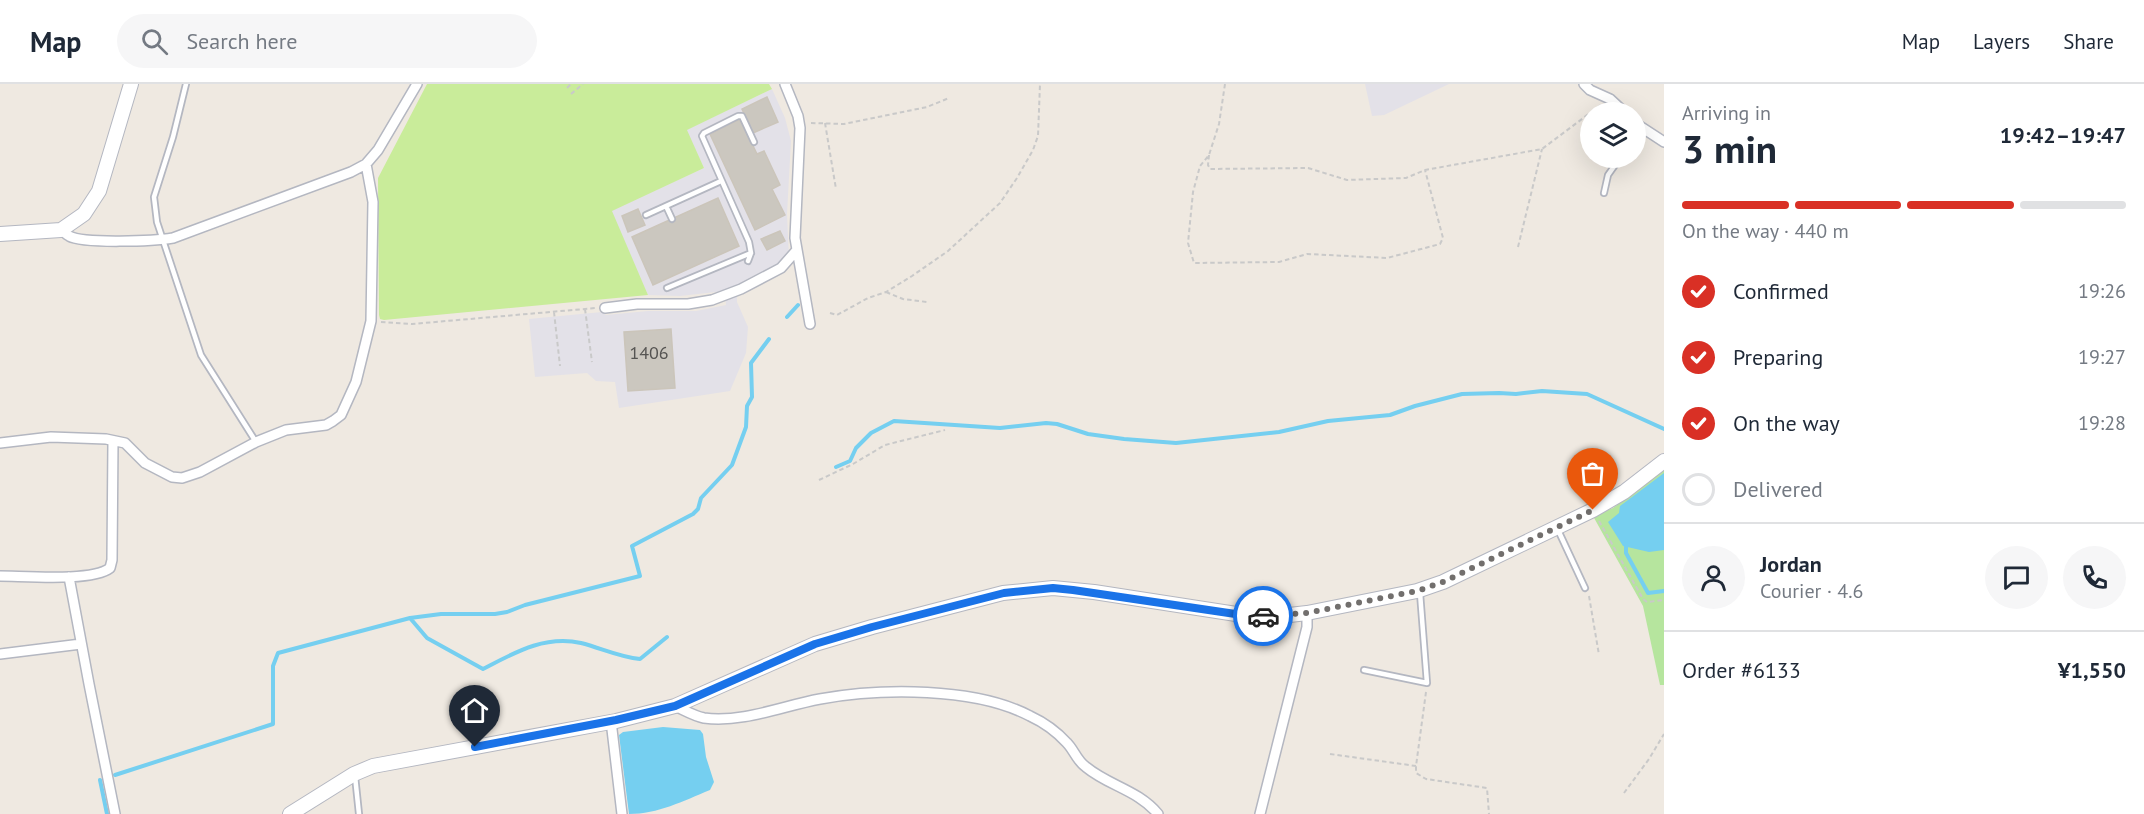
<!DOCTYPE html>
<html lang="en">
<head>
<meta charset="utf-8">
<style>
	:root { --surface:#fff; --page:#f6f6f7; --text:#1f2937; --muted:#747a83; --line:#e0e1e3; --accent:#d93025 }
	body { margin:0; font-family:"PT Sans",sans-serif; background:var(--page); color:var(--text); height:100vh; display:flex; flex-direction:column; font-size:22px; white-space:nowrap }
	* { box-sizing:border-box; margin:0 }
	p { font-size:20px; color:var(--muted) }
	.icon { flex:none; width:33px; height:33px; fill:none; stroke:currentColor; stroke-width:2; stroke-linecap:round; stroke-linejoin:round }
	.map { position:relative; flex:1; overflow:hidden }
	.details { display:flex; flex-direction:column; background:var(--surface); width:480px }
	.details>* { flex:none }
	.fabs { position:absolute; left:1580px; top:18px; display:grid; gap:12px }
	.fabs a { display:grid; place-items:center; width:66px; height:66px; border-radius:50%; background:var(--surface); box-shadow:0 6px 24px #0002; font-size:30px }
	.pin { position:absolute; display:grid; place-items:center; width:51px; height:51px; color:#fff; margin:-62px -26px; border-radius:50% 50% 50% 0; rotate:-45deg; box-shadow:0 0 6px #0007 }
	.pin .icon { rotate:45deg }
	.courier { position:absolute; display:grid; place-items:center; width:60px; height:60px; margin:-30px; border:4px solid #1a73e8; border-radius:50%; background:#fff; color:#222; box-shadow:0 2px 8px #0007 }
	.head em { font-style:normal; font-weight:800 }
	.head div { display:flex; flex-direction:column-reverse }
	.head { display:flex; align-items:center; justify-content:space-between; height:102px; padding:0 18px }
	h1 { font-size:39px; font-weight:800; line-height:45px }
	.bar { display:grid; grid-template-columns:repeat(4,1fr); gap:9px 6px; align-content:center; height:72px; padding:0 18px }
	.bar i { height:8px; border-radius:4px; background:var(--line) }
	.bar .current { background:var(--accent) }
	.bar p { grid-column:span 4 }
	.line { display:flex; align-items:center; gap:15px; padding:0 18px; border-top:2px solid var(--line) }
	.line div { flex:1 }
	.round { display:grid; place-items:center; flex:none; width:63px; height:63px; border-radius:32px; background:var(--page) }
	ol { padding:0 18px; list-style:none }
	li { display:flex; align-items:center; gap:18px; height:66px }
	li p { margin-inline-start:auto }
	li .icon { padding:6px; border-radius:50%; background:var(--accent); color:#fff; stroke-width:4 }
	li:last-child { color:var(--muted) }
	li i { width:33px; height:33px; border:3px solid var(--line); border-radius:50% }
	header { display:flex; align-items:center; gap:36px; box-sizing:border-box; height:84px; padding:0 30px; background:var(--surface); border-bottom:2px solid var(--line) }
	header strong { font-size:28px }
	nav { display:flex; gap:33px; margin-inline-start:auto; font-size:21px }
	.search { width:420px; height:54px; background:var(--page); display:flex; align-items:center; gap:15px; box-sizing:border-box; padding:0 21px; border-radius:33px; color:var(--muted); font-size:22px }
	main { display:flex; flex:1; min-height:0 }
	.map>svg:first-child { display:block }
</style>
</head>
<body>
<header>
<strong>Map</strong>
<div class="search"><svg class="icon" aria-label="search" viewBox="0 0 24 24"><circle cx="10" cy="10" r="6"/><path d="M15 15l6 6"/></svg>Search here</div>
<nav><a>Map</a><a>Layers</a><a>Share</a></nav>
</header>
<main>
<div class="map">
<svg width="1664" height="730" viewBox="0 0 1664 730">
	<rect width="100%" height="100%" fill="#efe9e1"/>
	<path fill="#e3e1e8" d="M1365 0H1449L1384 31 1372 32Z
		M772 5 785 34 791 57 787 130 789 174 737 201V218L748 243 746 269 730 307 619 324 615 298 596 297 587 289 535 293 529 235 602 228 606 231 648 227H696L726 221 725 207 680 212 648 211 611 127 704 84 686 46Z"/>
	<path fill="#b6e59e" d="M1664 386V601H1660L1643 522 1593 432 1613 424Z"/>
	<path fill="#c9ec9a" d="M427 0H769L772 5 687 46 704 84 612 127 648 211 384 236 380 235 379 231 378 94Z"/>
	<path fill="#75cff0" d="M1664 389V466L1649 468 1623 462 1608 438 1619 429 1620 422Z
		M663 643 700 646 703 650 706 673 714 698 710 706C683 717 658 730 629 730L619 651 623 648Z"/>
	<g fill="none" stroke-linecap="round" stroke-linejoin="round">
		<path stroke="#75cff0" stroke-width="4" d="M787 233 798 221
			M836 383 850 377 856 364 871 349 894 337 1000 344 1046 339 1057 340 1088 350 1124 355 1176 359 1279 348 1328 337 1390 331 1415 322 1462 310 1499 309 1516 310 1542 307 1587 310 1664 345
			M1626 459V469L1648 509 1664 507
			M410 534 427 554 483 585C514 569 544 551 581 559 601 564 619 573 640 575L667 553
			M115 691 273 640V582L278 569 410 534 441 530H495L507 528 525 521 640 492 632 462 693 430 698 425 701 414 732 381 746 343 747 322 752 313 751 279 769 255
			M100 696 107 730"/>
	</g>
	<path fill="#cbc7bf" stroke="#cbc5ba" stroke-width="1.5" d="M767 13 778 38 753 49 742 25Z
		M740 35 757 70 764 67 780 101 772 105 785 131 755 146 710 50Z
		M718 114 739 162 653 201 632 153Z
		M638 125 645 141 628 148 622 132Z
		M780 147 785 157 767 166 761 155Z
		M671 245 675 304 628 307 624 248Z"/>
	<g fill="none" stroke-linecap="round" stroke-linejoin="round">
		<g stroke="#b4b7c1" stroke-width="8">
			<path id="lane" d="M186 0 173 53 154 113 157 138 201 271 256 358
				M1635 51 1640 44
				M1604 109 1608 91 1620 74
				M666 122 672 135
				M646 131 721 97
				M748 177 751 169 749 158 702 52 704 49 738 32H742L754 58
				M667 204 751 169
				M1558 446 1585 504
				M1364 586 1427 599 1420 509
				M355 692 359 730"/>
		</g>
		<g stroke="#b4b7c1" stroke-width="12">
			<path id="street" d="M785 0 798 32 800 44 795 154 810 240
				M1584 0 1590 6 1610 15 1624 28
				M1635 39 1664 58
				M61 146C62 146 68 152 69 152 83 160 155 157 173 154L351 88 366 80 378 66 417 0
				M605 224 637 220H688L712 216 741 205 781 184 796 167
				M0 359 51 353 106 355 125 359 145 379 172 393 182 394 200 388 256 358 286 346 326 341 333 337 341 331 356 298 371 237 373 118 366 80
				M0 492C24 492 92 498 110 484L112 476 113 357
				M69 493 89 600 115 730
				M0 570 81 560
				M675 622C684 626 694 632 704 634 743 639 782 622 820 615 881 604 975 603 1030 632 1043 638 1057 648 1067 659 1074 666 1077 677 1086 683 1109 702 1138 706 1158 730
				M611 637 622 730
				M1260 730 1307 543V529"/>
		</g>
		<g stroke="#b4b7c1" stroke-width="16">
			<path id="secondary" d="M0 150 61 146 84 130 99 107 131 0
				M290 730 354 690 373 682 616 637 675 622 815 560 872 543 1003 509 1053 504 1094 508 1249 532H1281L1307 529 1417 507 1443 498 1593 426 1624 408 1664 377"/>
		</g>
		<path stroke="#c9c9c9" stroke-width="2" stroke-dasharray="4.5 3" stroke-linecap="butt" d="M1225 0 1219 40 1209 71 1200 82 1193 108 1188 159 1194 179 1279 178 1307 170 1387 174 1440 160 1443 154 1425 86
			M567 4 571 0
			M571 10 583 0
			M1591 28 1601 21
			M811 39 844 40 927 23 949 14
			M825 39 836 105
			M1209 71 1208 81 1210 85 1308 84 1347 96 1406 94 1425 86 1542 65 1590 29
			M1518 163 1542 65
			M886 208 903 215 927 218
			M585 225 592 278
			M554 228 560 282
			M830 229 837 231 868 214 886 208 912 192 948 167 1000 119 1017 94 1033 66 1038 52 1040 0
			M381 238 412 240 596 224
			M819 396 853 380 885 361 945 346
			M1599 437 1643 515 1647 518 1664 516
			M1589 512 1599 571
			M1426 608 1416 682V689L1426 695 1487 704 1489 730
			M1330 670 1416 682
			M1624 709 1649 675 1664 650"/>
		<use href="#lane" stroke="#fff" stroke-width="4.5"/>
		<use href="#street" stroke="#fff" stroke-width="9"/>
		<use href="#secondary" stroke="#fff" stroke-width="14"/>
	</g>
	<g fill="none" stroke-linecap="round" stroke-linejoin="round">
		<path stroke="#726f6d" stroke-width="6" stroke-dasharray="0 10.8" d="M1263 532 1307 529 1417 507 1443 498 1593 426"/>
		<path stroke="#1a73e8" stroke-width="8" d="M475 663 616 636 675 622 815 560 872 543 1004 509 1053 504 1073 506 1249 532H1263"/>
	</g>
	<g text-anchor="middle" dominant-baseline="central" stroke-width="6" stroke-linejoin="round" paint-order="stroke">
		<g font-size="18" fill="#555452">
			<text x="649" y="268">1406</text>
		</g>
	</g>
</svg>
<div class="fabs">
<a><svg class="icon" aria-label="layers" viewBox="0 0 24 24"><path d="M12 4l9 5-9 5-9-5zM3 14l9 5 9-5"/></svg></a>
</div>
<div class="pin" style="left:1593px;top:426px;background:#ea580c"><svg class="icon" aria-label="bag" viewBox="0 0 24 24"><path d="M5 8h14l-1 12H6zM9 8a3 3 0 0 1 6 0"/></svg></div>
<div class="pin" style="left:475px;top:663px;background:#1f2937"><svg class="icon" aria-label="home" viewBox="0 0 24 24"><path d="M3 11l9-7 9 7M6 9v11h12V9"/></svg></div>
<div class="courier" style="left:1263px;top:532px"><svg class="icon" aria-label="car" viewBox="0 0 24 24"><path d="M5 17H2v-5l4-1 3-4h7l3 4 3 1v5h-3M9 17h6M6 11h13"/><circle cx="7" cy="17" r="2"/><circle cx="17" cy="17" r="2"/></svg></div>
</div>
<section class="details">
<div class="head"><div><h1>3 min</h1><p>Arriving in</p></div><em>19:42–19:47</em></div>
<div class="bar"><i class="current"></i><i class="current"></i><i class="current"></i><i></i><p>On the way · 440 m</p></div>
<ol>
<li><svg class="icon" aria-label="check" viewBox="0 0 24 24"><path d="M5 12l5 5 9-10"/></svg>Confirmed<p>19:26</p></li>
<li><svg class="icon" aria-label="check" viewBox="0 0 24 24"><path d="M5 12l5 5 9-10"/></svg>Preparing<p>19:27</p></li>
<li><svg class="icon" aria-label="check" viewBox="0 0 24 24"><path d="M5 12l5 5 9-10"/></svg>On the way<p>19:28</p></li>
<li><i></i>Delivered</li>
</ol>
<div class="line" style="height:108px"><a class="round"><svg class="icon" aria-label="person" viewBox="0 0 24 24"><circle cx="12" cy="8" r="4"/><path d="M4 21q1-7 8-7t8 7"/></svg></a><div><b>Jordan</b><p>Courier · 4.6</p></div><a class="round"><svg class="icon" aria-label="chat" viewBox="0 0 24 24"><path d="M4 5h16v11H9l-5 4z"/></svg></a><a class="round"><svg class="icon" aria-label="phone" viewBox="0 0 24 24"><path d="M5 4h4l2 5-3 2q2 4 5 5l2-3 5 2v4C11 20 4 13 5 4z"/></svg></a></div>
<div class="line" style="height:78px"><div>Order #6133</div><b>¥1,550</b></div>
</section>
</main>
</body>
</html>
